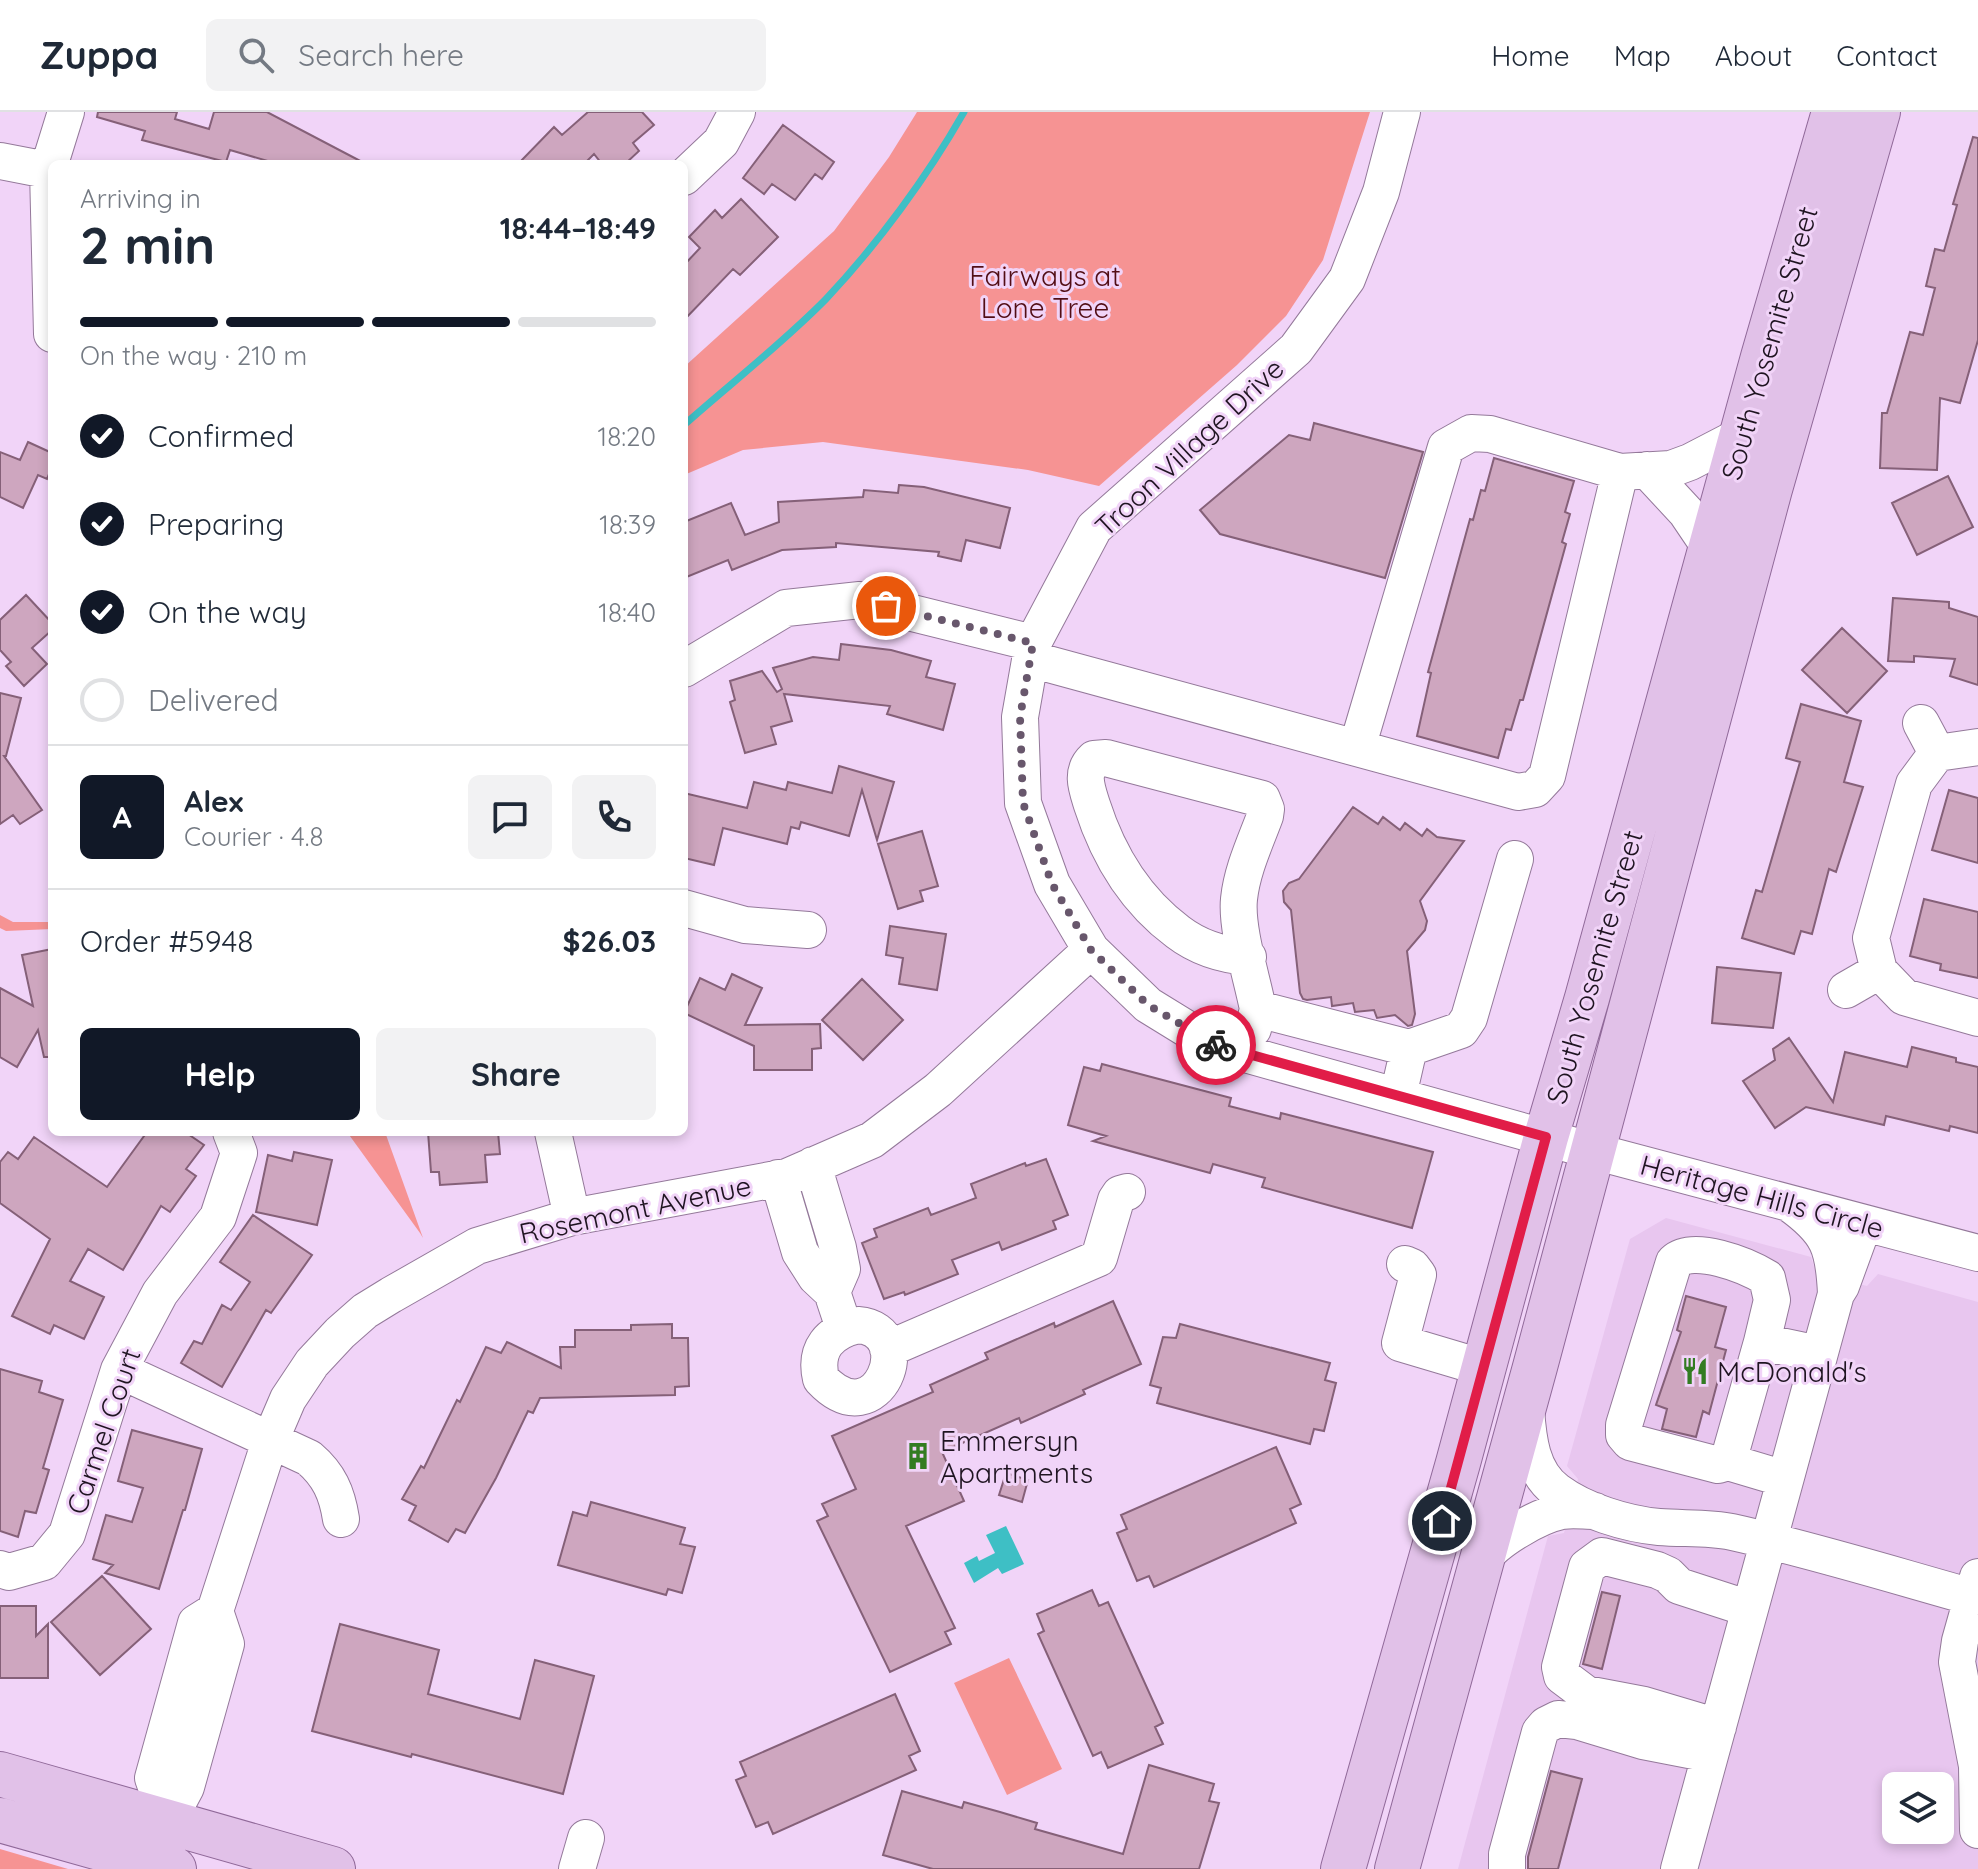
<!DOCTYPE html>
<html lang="en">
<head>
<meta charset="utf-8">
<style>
	:root { --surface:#fff; --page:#f2f2f3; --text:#1f2937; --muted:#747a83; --line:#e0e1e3; --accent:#111827 }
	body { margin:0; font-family:Quicksand,sans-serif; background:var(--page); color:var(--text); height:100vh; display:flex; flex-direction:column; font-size:30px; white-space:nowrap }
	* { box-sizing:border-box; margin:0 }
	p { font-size:26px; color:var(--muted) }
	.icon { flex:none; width:44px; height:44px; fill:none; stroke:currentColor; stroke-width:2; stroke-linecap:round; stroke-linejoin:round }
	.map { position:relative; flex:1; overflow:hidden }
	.panel { position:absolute; left:48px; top:48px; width:640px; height:976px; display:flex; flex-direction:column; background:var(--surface); border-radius:12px; box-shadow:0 4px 12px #0003 }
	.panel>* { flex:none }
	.controls { position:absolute; left:1882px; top:1660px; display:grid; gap:16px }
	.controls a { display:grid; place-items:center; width:72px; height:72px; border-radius:12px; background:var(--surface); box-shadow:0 4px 12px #0003; font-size:40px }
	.pin { position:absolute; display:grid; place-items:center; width:68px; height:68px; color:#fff; margin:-34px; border:4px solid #fff; border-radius:50%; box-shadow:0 2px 8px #0007 }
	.courier { position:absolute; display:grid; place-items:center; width:80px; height:80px; margin:-40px; border:6px solid #e11d48; border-radius:50%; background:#fff; color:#222; box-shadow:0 2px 10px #0007 }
	.headline em { font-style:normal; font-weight:700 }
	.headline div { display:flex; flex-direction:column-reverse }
	.headline { display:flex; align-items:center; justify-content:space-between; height:136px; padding:0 32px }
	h1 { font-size:52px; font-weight:700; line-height:60px }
	.bar { display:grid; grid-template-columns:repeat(4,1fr); gap:12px 8px; align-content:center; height:96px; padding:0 32px }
	.bar i { height:10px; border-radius:6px; background:var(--line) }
	.bar .current { background:var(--accent) }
	.bar p { grid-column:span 4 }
	.line { display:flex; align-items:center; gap:20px; padding:0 32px; border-top:2px solid var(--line) }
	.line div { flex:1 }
	.round { display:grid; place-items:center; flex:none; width:84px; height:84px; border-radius:12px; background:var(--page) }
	ol { padding:0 32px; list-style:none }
	li { display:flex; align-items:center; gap:24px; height:88px }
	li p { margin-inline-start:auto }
	li .icon { padding:8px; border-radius:50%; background:var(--accent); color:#fff; stroke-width:4 }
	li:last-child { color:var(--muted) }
	li i { width:44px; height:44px; border:4px solid var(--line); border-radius:50% }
	.cta { display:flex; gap:16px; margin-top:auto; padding:16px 32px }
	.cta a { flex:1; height:92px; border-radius:12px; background:var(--accent); color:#fff; font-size:32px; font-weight:700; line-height:92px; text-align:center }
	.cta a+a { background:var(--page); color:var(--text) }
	header { display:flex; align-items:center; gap:48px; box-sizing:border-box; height:112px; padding:0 40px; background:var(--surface); border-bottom:2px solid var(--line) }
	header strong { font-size:38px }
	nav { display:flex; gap:44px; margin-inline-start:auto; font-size:28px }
	.search { width:560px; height:72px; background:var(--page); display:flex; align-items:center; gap:20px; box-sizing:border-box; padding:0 28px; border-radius:12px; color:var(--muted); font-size:30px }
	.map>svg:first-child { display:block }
</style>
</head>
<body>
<header>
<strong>Zuppa</strong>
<div class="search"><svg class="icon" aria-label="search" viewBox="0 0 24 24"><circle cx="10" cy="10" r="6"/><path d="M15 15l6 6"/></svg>Search here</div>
<nav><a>Home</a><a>Map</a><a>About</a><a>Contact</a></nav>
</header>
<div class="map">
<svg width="1978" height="1757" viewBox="0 0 1978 1757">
	<rect width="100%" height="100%" fill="#f1d4f8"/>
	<path fill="#e8c6ef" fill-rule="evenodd" d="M1666 1106 1811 1145 1816 1161 1867 1174 1878 1162 1978 1190V1757H1458L1548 1424 1564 1421 1578 1367 1567 1354 1630 1127ZM1896 1674H1940V1718H1896Z"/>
	<path fill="#f69393" d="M917 0H1370L1323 148 1286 204 1237 253 1099 374 1028 358 823 330 743 338 684 363V255L834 119 889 45Z
		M0 803 13 810H52V817L6 819 0 816Z
		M347 1020H385L423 1126 420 1121Z
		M1009 1546 1062 1657 1007 1683 954 1571Z
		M0 1737 68 1757H0Z"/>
	<path fill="#3ebfc5" d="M1006 1414 1024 1452 1002 1462 998 1456 974 1471 964 1451 977 1444 979 1449 995 1441 986 1423Z"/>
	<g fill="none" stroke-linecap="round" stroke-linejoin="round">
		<path stroke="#3ebfc5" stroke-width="7" d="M684 313C730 272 783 231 826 187 877 133 927 65 964 0"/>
	</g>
	<path fill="#cea6bf" stroke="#856078" stroke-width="2" d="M98 0H177L175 7 209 17 214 0H267L366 52H278L230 38 226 50 142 28 145 19 97 5Z
		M588 0H642L654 13 633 31 639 39 625 52H602L594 42 584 52H518L554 15 562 23Z
		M783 13 834 50 822 67 815 62 795 88 772 72 764 82 743 66Z
		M1973 25 1978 26V228L1960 291 1940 286 1937 358 1880 356 1882 301H1887L1910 220 1923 223 1935 176 1926 174 1935 137 1944 139 1957 93 1953 92Z
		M741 87 778 125 740 163 733 157 684 208V153L700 136 689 125 715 98 722 106Z
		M1314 311 1423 340 1385 466 1220 422 1200 398 1289 323 1310 328Z
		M28 330 52 341V355L47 367 38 363 23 396 0 385V340L20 348Z
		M1494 346 1574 369 1565 400 1570 402 1562 430 1566 432 1523 588H1520L1511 618 1506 617 1498 646 1417 624 1431 561 1428 560 1470 407 1473 408 1481 378 1485 379Z
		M1948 364 1973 415 1917 443 1892 391Z
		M899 373 924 375 1010 396 1000 436 966 428 961 449 938 444 939 440 836 431V435L782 438 732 458 728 448 684 466V410L731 391 745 423 779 410 778 390 863 385 864 378 898 381Z
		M26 483 52 511V518L32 536 47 552 24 574 6 554 11 550 0 538V508Z
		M1893 486 1949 490V496L1978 505V573L1950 564 1955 547 1914 544V550L1888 549Z
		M1842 516 1887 559 1847 601 1802 558Z
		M841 532 891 538 931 549 926 565 955 572 943 618 887 602 890 594 784 582 792 609 771 615 776 632 745 641 730 590 735 588 730 569 762 559 777 580 782 577 773 556 813 545 839 548Z
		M0 581 21 586 6 644H4L42 698 20 712 13 703 0 712Z
		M1801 592 1861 609 1844 670 1863 675 1836 760 1829 757 1812 822 1801 819 1794 842 1742 826 1756 778 1762 780 1800 650 1786 646Z
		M839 654 894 670 877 728 862 678 849 724 801 710 799 717 791 715 787 732 723 716 714 753 684 746V681L747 696 754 670 786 678 788 670 832 681Z
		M1949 678 1978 686V751L1932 738Z
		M1353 695 1378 712 1383 705 1400 718 1405 711 1422 724 1427 717 1437 725 1464 729 1420 789 1427 809 1425 818 1407 839 1415 902 1412 913 1408 914 1395 903 1377 906 1374 898 1355 900 1353 891 1332 894 1331 885 1307 888 1303 887 1300 881 1291 798 1284 790 1283 779 1289 771 1299 767Z
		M922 719 938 774 920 779 923 789 898 797 878 732Z
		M1924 787 1978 800V866L1940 858 1941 852 1910 844Z
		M890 814 946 822 937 878 899 872 903 846 886 843Z
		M52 837V945H44L38 918 17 955 0 945V876L33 894 22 843Z
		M1717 855 1781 861 1773 916 1712 911Z
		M732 862 762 876 745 913 820 912 821 936 812 937V958H754V934L684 901 700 866 725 878Z
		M862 867 903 908 863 948 822 908Z
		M1789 926 1833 990 1845 940 1907 955 1912 935 1956 946V950L1978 955V1021L1950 1014 1949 1019 1886 1004 1884 1013 1806 995 1775 1016 1743 969 1775 948 1773 937Z
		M1102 952 1231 986 1229 994 1280 1007 1281 1001 1433 1040 1412 1116 1262 1075 1265 1066 1213 1052 1210 1061 1093 1029 1106 1024 1068 1013 1084 955 1100 959Z
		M147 1020H185L204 1033 186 1057 196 1064 170 1100 161 1094 123 1158 88 1137 70 1169 104 1185 84 1227 54 1213 50 1222 12 1204 50 1127 0 1091V1050L8 1040 18 1047 34 1025 107 1075Z
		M428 1020H498L500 1042 485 1043 487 1070 440 1073 439 1060H431Z
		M294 1040 332 1048 317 1113 256 1100 268 1043 292 1049Z
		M1046 1047 1068 1103 1053 1109 1056 1117 1002 1138 999 1130 952 1148 958 1162 905 1183 904 1180 884 1187 862 1131 877 1125 874 1117 928 1096 931 1103 976 1086 971 1072 1025 1051 1026 1054Z
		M253 1103 312 1143 271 1201 266 1198 222 1275 181 1251 194 1229 202 1232 222 1193 231 1198 250 1170 220 1150Z
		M1686 1184 1726 1195 1715 1235 1726 1238 1709 1302 1703 1299 1696 1325 1662 1317 1667 1297 1656 1293 1681 1220 1677 1218Z
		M1113 1189 1141 1252 1083 1278 1085 1282 1021 1311 1019 1306 942 1340 964 1389 906 1414 955 1516 945 1520 951 1532 890 1560 817 1409 828 1404 822 1392 856 1377 832 1324 933 1280 930 1273 988 1247 985 1241 1054 1211 1055 1215Z
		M672 1212V1226H688L689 1274 675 1275V1283L540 1286 533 1301 528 1299 496 1366 465 1421 456 1417 448 1430 409 1408 416 1394 402 1387 421 1354 424 1356 457 1288 460 1290 486 1235 501 1241 507 1230 561 1256 560 1235H575V1218H631V1213Z
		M1180 1212 1330 1251 1325 1268 1336 1271 1324 1319 1314 1317 1310 1332 1157 1291 1161 1276 1150 1273 1163 1225 1176 1226Z
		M0 1257 42 1269 39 1280 63 1288 43 1356 49 1358 36 1401 25 1399 18 1425 0 1419Z
		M132 1318 202 1337 185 1398H183L159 1477 105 1461 113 1453 93 1447 106 1403 132 1410 143 1376 118 1369Z
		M1276 1335 1301 1392 1290 1397 1296 1411 1154 1475 1149 1464 1137 1469 1117 1421 1127 1417 1121 1403Z
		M1006 1361 1028 1368 1022 1390 999 1383Z
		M591 1390 685 1416 680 1432 695 1435 682 1481 668 1477 666 1483 558 1453 573 1400 587 1404Z
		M102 1464 151 1517 100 1563 51 1510Z
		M1092 1478 1099 1494 1108 1490 1163 1611 1155 1615 1163 1632 1108 1656 1101 1640 1093 1644 1038 1522 1044 1519 1037 1502Z
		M1602 1480 1620 1484 1602 1557 1583 1552Z
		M0 1494H36V1524L48 1512V1566H0Z
		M340 1512 439 1538 428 1582 520 1607 535 1548 594 1564 563 1682 412 1642 411 1645 312 1619Z
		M895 1582 920 1639 909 1644 916 1658 773 1722 768 1710 756 1715 736 1668 746 1664 740 1650Z
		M1149 1653 1214 1672 1209 1689 1219 1691 1199 1757H933L883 1743 902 1679 962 1696 964 1690 1000 1700 1037 1711 1035 1717 1123 1742Z
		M1551 1659 1582 1667 1558 1757H1528V1745Z"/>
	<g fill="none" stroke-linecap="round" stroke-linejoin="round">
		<g stroke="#94799a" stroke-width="38">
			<path id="minor" d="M1402 0 1381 80 1347 167 1296 237 1094 416 1033 531 1020 605 1023 691 1052 772 1091 838 1148 893 1213 933 1593 1039 1978 1141
				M0 49 52 59
				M684 65 721 30 737 0
				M52 222 48 58 66 0
				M1647 358 1686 400 1711 437
				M1030 547 1518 680 1535 677 1547 664 1620 360 1671 357 1690 350 1742 323
				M684 557 786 496 860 488 1033 531
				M1921 611 1937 641
				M1978 635 1937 641 1914 672 1871 826 1879 859 1904 885 1978 906
				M1357 636 1446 335 1471 321 1490 322 1620 360
				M684 796 745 813 808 818
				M1248 845C1222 843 1199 836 1178 820 1135 788 1108 743 1092 693 1087 677 1080 660 1094 647L1106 646 1262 687 1266 697 1265 704C1255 731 1242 758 1239 787 1236 817 1252 866 1258 897
				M1846 878 1879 859
				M1253 917 1258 897 1409 936 1398 984
				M1409 936 1461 918 1469 906 1515 747
				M553 1020 572 1105
				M813 1053 838 1136 842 1157 832 1180
				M778 1066 800 1140 816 1165 832 1180 844 1216
				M1790 1092C1829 1120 1834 1136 1836 1182
				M1405 1152 1412 1155 1418 1163 1400 1231 1484 1256
				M858 1213C921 1218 878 1328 821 1267 814 1237 829 1220 858 1213Z
				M888 1237 1099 1146 1116 1088 1120 1082 1127 1080
				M119 1258 309 1346C329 1363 337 1381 341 1407
				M1526 1297C1528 1326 1531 1360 1557 1379 1584 1399 1626 1412 1659 1415 1683 1417 1709 1415 1732 1420 1813 1438 1893 1463 1972 1485
				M1728 1350 1718 1353 1630 1330 1624 1323V1313L1674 1150C1693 1132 1746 1153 1767 1166L1772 1188 1762 1230
				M1785 1367 1728 1350 1762 1230 1819 1242
				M1481 1450C1494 1429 1538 1404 1562 1399 1573 1397 1584 1399 1595 1399
				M0 1457 9 1460 44 1450 67 1422 119 1258 160 1181 218 1105 239 1041 231 1020
				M1978 1465 1960 1529 1957 1550 1977 1654 1978 1718
				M1718 1615 1644 1593 1586 1582 1562 1564 1560 1555 1587 1455 1602 1444 1657 1458 1668 1463 1679 1474 1750 1497
				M168 1709 153 1666 196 1511 215 1499
				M161 1737 168 1709 186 1675 226 1532 215 1499 270 1329 288 1287 312 1251 340 1221 365 1199 391 1183 477 1134 572 1105 787 1065 872 1028 938 978 1091 838
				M577 1757 586 1726
				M1507 1757V1742L1540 1620 1546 1613 1558 1607 1577 1609 1643 1629 1710 1642
				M1679 1757 1836 1182 1841 1174 1864 1111"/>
		</g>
		<g stroke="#906999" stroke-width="46">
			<path id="major" d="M0 1662 333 1757
				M0 1708 174 1757
				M1343 1757 1458 1351 1546 1025 1587 886 1763 245 1834 0
				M1397 1757 1535 1255 1770 377 1878 0"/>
		</g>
		<use href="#minor" stroke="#fff" stroke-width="36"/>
		<use href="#major" stroke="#e1c1e8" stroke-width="44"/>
	</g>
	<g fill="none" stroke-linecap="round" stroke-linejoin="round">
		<path stroke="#68576c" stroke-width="8" stroke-dasharray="0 14.4" d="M886 494 1033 531 1020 605 1023 691 1052 772 1091 838 1148 893 1216 933"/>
		<path stroke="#e11d48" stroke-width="10" d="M1216 933 1546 1025 1442 1409"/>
	</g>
	<defs>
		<g id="restaurant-bare" transform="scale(2.16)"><path d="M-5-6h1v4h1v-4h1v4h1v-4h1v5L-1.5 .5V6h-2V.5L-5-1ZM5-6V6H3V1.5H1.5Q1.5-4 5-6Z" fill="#337c22" stroke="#f1d4f8" stroke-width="2.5" paint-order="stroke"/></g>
		<g id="building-bare" transform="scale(2.16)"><path d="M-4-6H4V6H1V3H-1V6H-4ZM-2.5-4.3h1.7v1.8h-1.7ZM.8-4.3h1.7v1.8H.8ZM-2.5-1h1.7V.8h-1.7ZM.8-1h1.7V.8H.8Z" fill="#337c22" stroke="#f1d4f8" stroke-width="2.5" paint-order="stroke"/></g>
	</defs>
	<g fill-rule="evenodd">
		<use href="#restaurant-bare" x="1695" y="1259"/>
		<use href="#building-bare" x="918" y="1344"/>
	</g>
	<g text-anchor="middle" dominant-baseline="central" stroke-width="6" stroke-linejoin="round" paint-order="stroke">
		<g font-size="28" fill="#520d15" stroke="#f1d4f8">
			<text x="1045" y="163">Fairways at<tspan x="1045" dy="32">Lone Tree</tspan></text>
		</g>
		<g font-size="28" fill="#1f1421" stroke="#f1d4f8">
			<text transform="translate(1769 231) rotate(-74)">South Yosemite Street</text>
			<text transform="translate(1189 335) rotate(-43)">Troon Village Drive</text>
			<text transform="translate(1594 855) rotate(-74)">South Yosemite Street</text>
			<text transform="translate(1762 1084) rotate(15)">Heritage Hills Circle</text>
			<text transform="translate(635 1097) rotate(-12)">Rosemont Avenue</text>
			<text transform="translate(103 1319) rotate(-71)">Carmel Court</text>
		</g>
		<g font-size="28" fill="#1f1421" stroke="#f1d4f8" text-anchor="start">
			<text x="1717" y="1259">McDonald's</text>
			<text x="940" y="1328">Emmersyn<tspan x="940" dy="32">Apartments</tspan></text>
		</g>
	</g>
</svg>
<div class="controls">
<a><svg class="icon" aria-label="layers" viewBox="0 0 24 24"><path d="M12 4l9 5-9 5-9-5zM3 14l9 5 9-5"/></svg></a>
</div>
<div class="pin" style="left:886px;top:494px;background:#ea580c"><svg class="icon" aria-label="bag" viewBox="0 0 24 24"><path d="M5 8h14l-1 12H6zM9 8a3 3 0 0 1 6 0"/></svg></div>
<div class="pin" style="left:1442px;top:1409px;background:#1f2937"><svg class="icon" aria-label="home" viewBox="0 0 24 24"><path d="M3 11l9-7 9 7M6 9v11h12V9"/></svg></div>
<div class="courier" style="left:1216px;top:933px"><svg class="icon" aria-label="bike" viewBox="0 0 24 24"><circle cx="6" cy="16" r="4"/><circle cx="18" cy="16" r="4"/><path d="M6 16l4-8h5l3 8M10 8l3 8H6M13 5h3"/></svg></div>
<section class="panel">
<div class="headline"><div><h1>2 min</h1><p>Arriving in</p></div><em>18:44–18:49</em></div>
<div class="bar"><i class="current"></i><i class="current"></i><i class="current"></i><i></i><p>On the way · 210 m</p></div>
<ol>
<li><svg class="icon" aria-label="check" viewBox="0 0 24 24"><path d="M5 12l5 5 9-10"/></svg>Confirmed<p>18:20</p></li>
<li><svg class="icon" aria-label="check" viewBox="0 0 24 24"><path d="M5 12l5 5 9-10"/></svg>Preparing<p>18:39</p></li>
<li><svg class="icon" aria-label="check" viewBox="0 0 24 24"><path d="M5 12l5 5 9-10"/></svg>On the way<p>18:40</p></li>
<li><i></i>Delivered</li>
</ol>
<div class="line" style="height:144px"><b class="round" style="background:var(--accent);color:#fff">A</b><div><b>Alex</b><p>Courier · 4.8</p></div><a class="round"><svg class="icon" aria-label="chat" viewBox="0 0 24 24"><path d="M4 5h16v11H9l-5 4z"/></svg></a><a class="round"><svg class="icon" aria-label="phone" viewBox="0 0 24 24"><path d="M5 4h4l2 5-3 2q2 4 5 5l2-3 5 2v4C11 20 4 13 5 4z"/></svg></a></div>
<div class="line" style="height:104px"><div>Order #5948</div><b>$26.03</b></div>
<div class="cta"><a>Help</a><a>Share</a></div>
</section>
</div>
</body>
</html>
